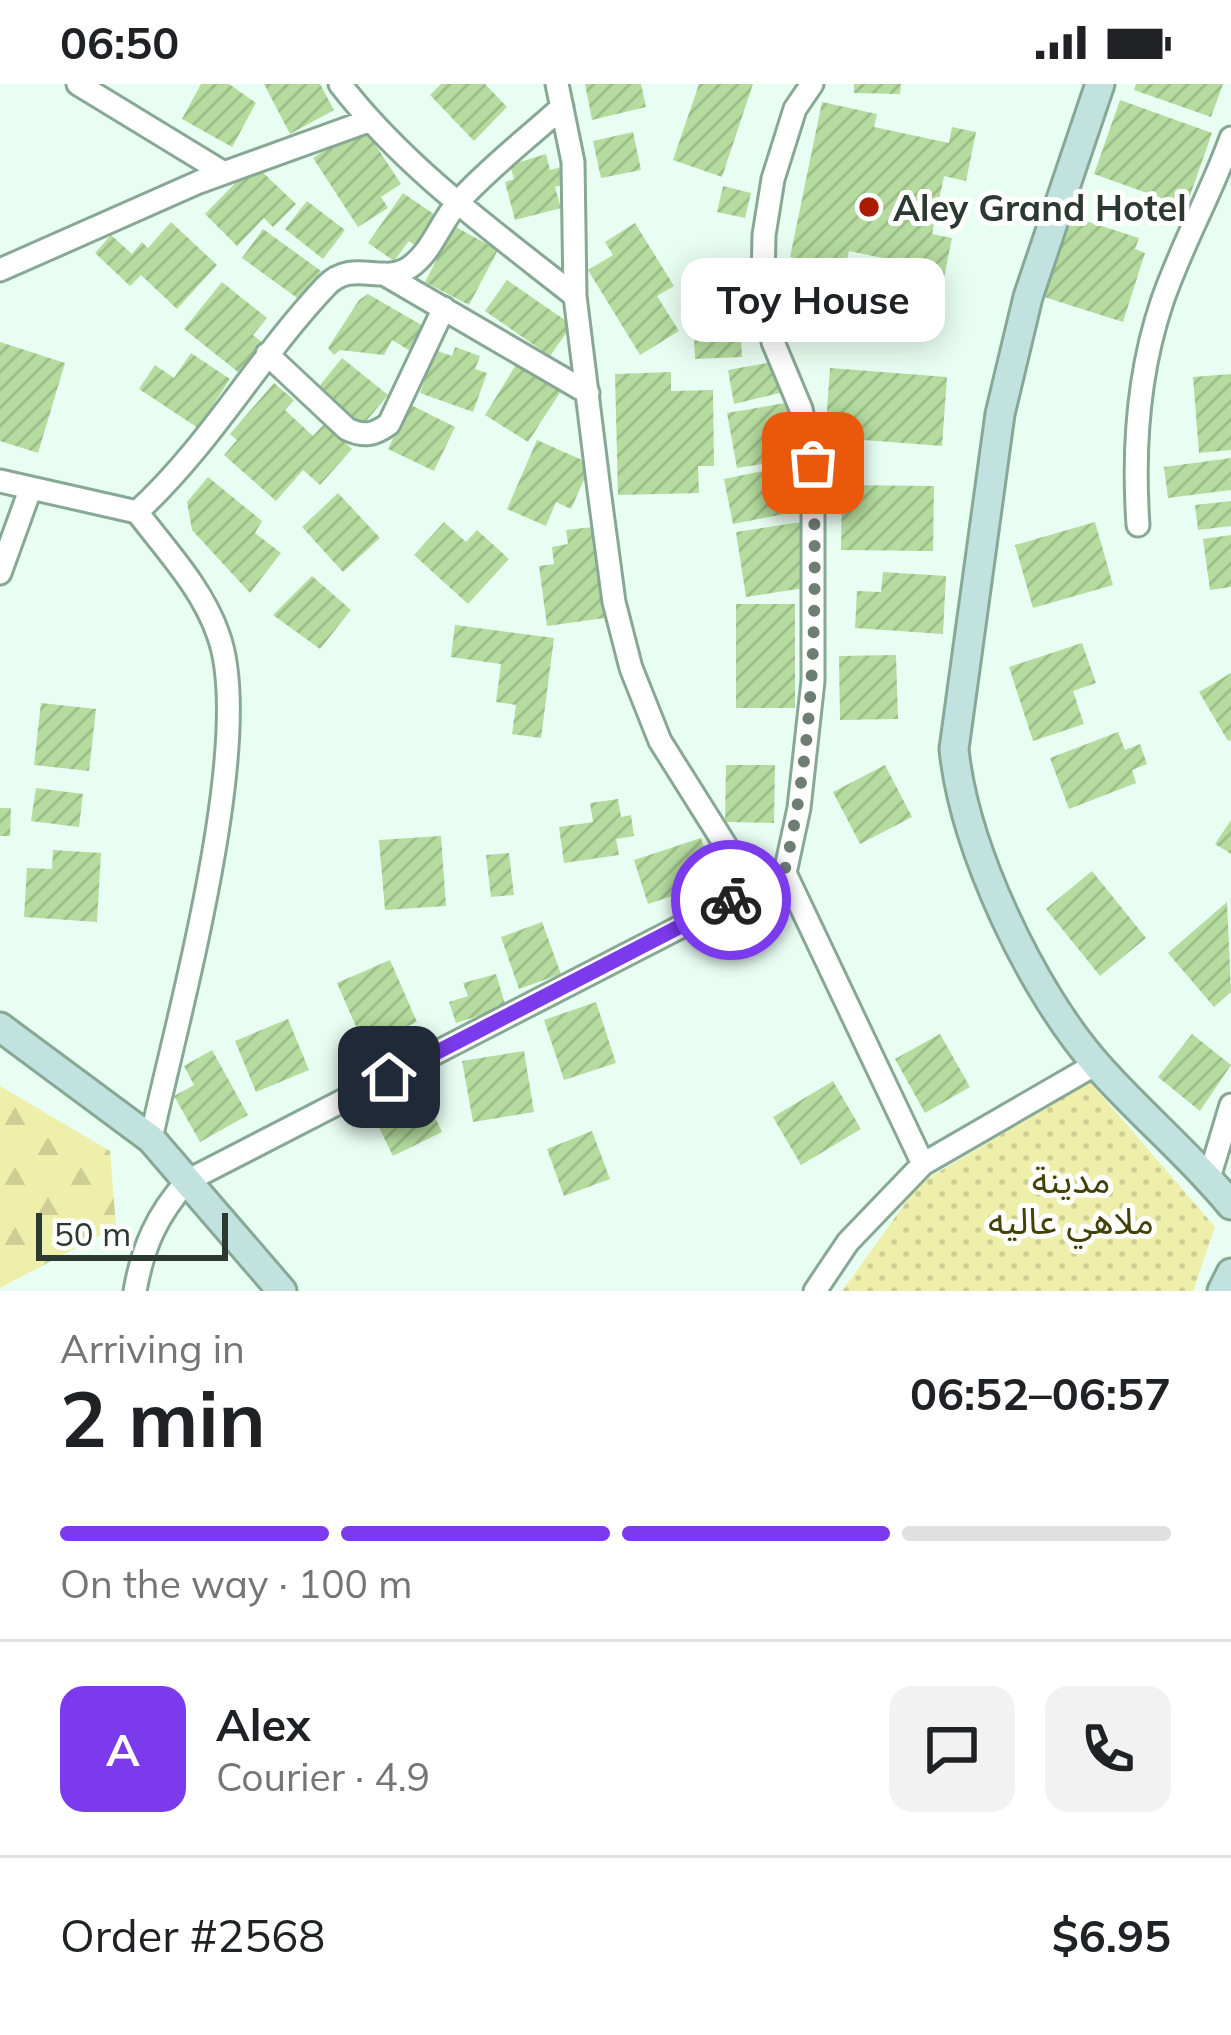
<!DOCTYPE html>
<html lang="en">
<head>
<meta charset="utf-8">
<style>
	:root { --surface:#fff; --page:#f2f2f2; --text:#202124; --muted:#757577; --line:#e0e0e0; --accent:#7c3aed }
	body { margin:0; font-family:Mulish,"Noto Sans Arabic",sans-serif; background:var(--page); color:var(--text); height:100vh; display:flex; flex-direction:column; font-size:45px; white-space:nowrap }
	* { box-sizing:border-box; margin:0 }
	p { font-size:39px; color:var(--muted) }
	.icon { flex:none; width:66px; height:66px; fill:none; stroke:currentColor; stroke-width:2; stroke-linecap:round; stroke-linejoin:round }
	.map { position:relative; height:1207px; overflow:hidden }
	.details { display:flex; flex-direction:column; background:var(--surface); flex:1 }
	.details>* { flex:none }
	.scale { position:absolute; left:36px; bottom:30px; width:192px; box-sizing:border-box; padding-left:12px; border:6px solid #2c3931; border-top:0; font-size:33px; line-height:42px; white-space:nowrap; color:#2c3931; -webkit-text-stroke:9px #fff; paint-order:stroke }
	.pin { position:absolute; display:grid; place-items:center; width:102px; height:102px; color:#fff; margin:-51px; border-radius:24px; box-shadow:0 6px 18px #0006 }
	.courier { position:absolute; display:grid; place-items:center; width:120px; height:120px; margin:-60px; border:9px solid #7c3aed; border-radius:50%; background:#fff; color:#222; box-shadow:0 3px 15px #0007 }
	.bubble { position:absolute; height:84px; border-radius:24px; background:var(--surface); box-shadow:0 6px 30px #0003; font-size:39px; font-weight:700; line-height:84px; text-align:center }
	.summary em { font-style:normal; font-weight:700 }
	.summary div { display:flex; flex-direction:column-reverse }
	.summary { display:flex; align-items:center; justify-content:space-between; height:204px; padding:0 60px }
	h1 { font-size:78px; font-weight:700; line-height:90px }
	.bar { display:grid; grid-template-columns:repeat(4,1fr); gap:18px 12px; align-content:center; height:144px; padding:0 60px }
	.bar i { height:15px; border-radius:9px; background:var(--line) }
	.bar .current { background:var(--accent) }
	.bar p { grid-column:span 4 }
	.line { display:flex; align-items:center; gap:30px; padding:0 60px; border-top:3px solid var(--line) }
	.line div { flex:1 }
	.round { display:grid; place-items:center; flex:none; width:126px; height:126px; border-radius:24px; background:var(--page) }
	.status { display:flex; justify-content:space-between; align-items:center; height:84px; padding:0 60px; background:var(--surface); direction:ltr }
	.status svg { height:33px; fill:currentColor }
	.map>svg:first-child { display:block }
</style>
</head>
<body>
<div class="status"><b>06:50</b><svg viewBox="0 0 49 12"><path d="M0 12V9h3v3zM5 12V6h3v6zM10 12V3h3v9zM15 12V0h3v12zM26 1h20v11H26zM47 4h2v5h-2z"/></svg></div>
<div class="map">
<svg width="1231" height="1207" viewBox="0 0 1231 1207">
	<defs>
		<pattern id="forest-firs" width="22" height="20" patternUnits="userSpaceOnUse" patternTransform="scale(3)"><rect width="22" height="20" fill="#eeefaa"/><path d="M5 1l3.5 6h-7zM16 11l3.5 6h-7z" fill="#ccce93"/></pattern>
		<pattern id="park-dots" width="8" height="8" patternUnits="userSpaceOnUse" patternTransform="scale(3)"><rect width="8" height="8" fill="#eeefaa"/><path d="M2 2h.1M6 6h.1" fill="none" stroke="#ccce93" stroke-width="1.8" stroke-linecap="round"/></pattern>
		<pattern id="building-hatch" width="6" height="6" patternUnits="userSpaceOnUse" patternTransform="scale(3)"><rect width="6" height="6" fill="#b5dc9e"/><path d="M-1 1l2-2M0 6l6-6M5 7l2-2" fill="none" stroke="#9cbe89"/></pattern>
	</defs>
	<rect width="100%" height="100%" fill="#e9fef2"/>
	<path fill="url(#forest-firs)" d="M0 1002 110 1067 116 1143 0 1204Z"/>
	<path fill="url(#park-dots)" d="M1090 998 1215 1143 1193 1207H842L920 1099Z"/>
	<path fill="url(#building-hatch)" d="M201 0H229L256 19 232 63 182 35Z
		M264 0H320L334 26 290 50Z
		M441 0H485L507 23 474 57 430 11Z
		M585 0H641L646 23 592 36Z
		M699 0H753L722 93 673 76Z
		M854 0H901L900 10 854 9Z
		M1136 0H1223L1211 33 1134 6Z
		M1120 16 1212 49 1186 123 1094 90Z
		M822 18 877 30 874 43 949 59 952 43 976 48 966 97 944 92 932 150 952 154 942 203 923 199 926 183 849 167 845 184 790 173Z
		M363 42 401 100 381 113 388 124 358 143 313 74Z
		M633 48 641 86 601 94 593 57Z
		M546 70 550 86 561 83 565 100 555 103 561 124 515 136 505 98 514 95 510 81Z
		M254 80 296 120 273 143 264 134 237 162 205 130Z
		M723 102 751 109 745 134 717 128Z
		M403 109 441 135 420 165 409 157 394 177 368 159Z
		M307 117 345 146 323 175 285 145Z
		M1067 131 1139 154 1135 165 1145 169 1123 238 1041 212Z
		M171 138 217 181 177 225 141 191 130 202 95 169 111 151 132 170 142 158 148 164Z
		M635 139 674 202 657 212 679 247 640 271 588 186 613 171 605 158Z
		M454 142 498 166 469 221 425 198Z
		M263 145 321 187 300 216 242 174Z
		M507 196 572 241 550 272 485 227Z
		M222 198 267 234 253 251 262 258 238 288 184 245Z
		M710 203 711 222 739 221 742 273 695 275 692 204Z
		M368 210 425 243 412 268 392 256 384 271 340 266 334 271 328 264 359 216Z
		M0 258 65 279 38 369 0 357Z
		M455 263 480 272 475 285 487 289 473 328 420 309 435 266 452 272Z
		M191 269 230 295 198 344 139 305 155 281 174 294Z
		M342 274 388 311 362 342 317 305Z
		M773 278 780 309 734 320 728 286Z
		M517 279 561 307 528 358 485 331Z
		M830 284 947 293 942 362 825 353Z
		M671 288V307L713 306 714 382H698L699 409 618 411 615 290Z
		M1231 290V366L1199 369 1193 293Z
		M274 299 294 316 285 326 313 352 324 340 352 365 320 401 303 386 276 417 224 371 237 356 230 350Z
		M791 318 801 374 737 384 727 329Z
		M409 320 455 343 434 387 388 365Z
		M537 356 591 380 571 425 556 418 546 442 507 425Z
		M1231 374V406L1168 414 1164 383Z
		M801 379 808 413 781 418 784 430 733 440 724 395Z
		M208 393 262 437 255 449 281 469 250 509 192 446 187 418Z
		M842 401 934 402 933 467 841 466Z
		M338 409 380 454 343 488 302 443Z
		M1231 417V442L1198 446 1195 421Z
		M444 438 466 458 477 446 509 475 468 520 414 471Z
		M801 438 811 503 746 513 736 448Z
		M1095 438 1113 501 1033 524 1015 461Z
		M593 443 605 534 547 542 539 482 554 480 552 463 568 460 566 446Z
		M1231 451V503L1210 506 1203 455Z
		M883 488 946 492 943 550 855 544 857 507 881 508Z
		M312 492 351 526 320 565 273 531Z
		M736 520H795V624H736Z
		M455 541 554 554 541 654 512 650 516 621 496 618 501 580 451 573Z
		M1082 559 1096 599 1073 607 1084 640 1033 657 1009 583Z
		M896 571 898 635 840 636 839 572Z
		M1231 589V656L1228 657 1199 608Z
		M41 619 96 625 89 687 34 681Z
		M1118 648 1125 666 1140 660 1147 680 1132 686 1136 699 1069 725 1050 674Z
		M726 681H775L774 739 725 738Z
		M885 681 912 733 860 760 833 708Z
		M36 704 83 710 79 743 31 737Z
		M618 715 621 733 631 731 634 752 616 755 619 771 564 779 559 743 593 738 590 719Z
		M0 724H11L10 752H0Z
		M1231 736V770L1215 760Z
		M441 752 446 822 385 826 379 756Z
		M701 754 715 798 648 820 634 776Z
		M53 766 101 769 97 838 24 833 27 784 52 785Z
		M509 769 514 811 491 813 486 771Z
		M1092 787 1146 854 1100 892 1046 825Z
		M1227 818 1231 908 1214 923 1168 869Z
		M542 838 561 890 519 905 501 853Z
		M390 876 417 938 364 961 337 899Z
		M496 890 506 923 456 939 449 918 468 912 463 899Z
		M596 918 616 979 564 996 544 936Z
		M288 935 309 986 256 1008 235 957Z
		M940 950 970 1003 925 1029 895 975Z
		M1192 950 1231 981 1200 1027 1158 993Z
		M212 966 248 1031 200 1058 174 1012 194 1001 184 982Z
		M524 967 534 1028 473 1038 462 977Z
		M833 997 861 1045 801 1081 773 1033Z
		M420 1001 442 1048 393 1072 370 1025Z
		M592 1047 610 1095 564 1112 547 1065Z"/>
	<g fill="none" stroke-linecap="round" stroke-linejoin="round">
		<g stroke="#87a895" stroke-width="27">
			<path id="street" d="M78 0 224 89
				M340 0C405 84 493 147 575 212
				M557 0 573 78 575 212 599 406 614 518 631 584 660 657 753 805
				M812 0 795 25 773 95 764 151 763 201 773 258 801 325 813 379V597L799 724 785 789 923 1080 1096 980
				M0 186 199 98 368 37
				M384 190 588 309
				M267 270 347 345C364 353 374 351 389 340L444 224
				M0 397 137 428
				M1138 441C1133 368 1138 289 1162 218 1181 162 1211 110 1231 54
				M0 489 30 406
				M151 1055C176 938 257 654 218 550 202 504 166 466 137 428 211 360 257 275 326 202 352 174 383 202 410 183 433 167 441 136 460 116 490 83 528 54 562 23
				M1209 1094 1231 1021
				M135 1207C143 1162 157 1131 187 1097L785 789
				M815 1207 848 1158 923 1080"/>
		</g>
		<g stroke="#87a895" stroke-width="33">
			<path id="secondary" d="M1100 0 1028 213 1000 330 954 665C964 764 1031 906 1097 981 1140 1030 1190 1071 1231 1121
				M0 943 151 1055 282 1207
				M1222 1207 1231 1189"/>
		</g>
		<use href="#street" stroke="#fff" stroke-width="21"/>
		<use href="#secondary" stroke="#c1e2df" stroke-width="27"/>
	</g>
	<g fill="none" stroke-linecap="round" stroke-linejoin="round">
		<path stroke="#6e7e75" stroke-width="12" stroke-dasharray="0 21.6" d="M731 816 784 789C816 654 817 517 813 379"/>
		<path stroke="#7c3aed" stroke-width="15" d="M389 993 731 816"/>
	</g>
	<circle fill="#aa1b00" stroke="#fff" stroke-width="4.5" cx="869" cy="123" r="12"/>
	<g text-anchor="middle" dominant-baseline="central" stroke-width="10" stroke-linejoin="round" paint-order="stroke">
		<g font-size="36" font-weight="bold" fill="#2c3931" stroke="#fff" text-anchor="start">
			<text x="893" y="123">Aley Grand Hotel</text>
		</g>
		<g font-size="36" fill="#424108" stroke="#fff">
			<text x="1071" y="1095">مدينة<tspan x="1071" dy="41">ملاهي عاليه</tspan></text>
		</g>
	</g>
</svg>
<div class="scale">50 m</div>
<div class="pin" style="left:813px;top:379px;background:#ea580c"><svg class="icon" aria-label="bag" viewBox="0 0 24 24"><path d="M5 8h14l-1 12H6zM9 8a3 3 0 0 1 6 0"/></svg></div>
<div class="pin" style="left:389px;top:993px;background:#1f2937"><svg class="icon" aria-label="home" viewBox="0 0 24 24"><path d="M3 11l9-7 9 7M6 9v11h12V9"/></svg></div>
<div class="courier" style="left:731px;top:816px"><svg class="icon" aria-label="bike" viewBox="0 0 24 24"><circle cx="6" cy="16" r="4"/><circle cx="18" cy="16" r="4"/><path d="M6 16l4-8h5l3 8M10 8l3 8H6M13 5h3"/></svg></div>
<div class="bubble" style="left:681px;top:174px;width:264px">Toy House</div>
</div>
<section class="details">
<div class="summary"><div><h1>2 min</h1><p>Arriving in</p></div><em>06:52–06:57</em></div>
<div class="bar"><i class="current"></i><i class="current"></i><i class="current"></i><i></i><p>On the way · 100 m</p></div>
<div class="line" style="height:216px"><b class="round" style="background:var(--accent);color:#fff">A</b><div><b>Alex</b><p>Courier · 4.9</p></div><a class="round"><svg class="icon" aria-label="chat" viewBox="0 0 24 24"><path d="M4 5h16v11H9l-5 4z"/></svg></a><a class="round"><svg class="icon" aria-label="phone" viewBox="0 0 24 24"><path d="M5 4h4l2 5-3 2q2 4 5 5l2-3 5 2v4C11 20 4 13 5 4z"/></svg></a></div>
<div class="line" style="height:156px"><div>Order #2568</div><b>$6.95</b></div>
</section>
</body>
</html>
